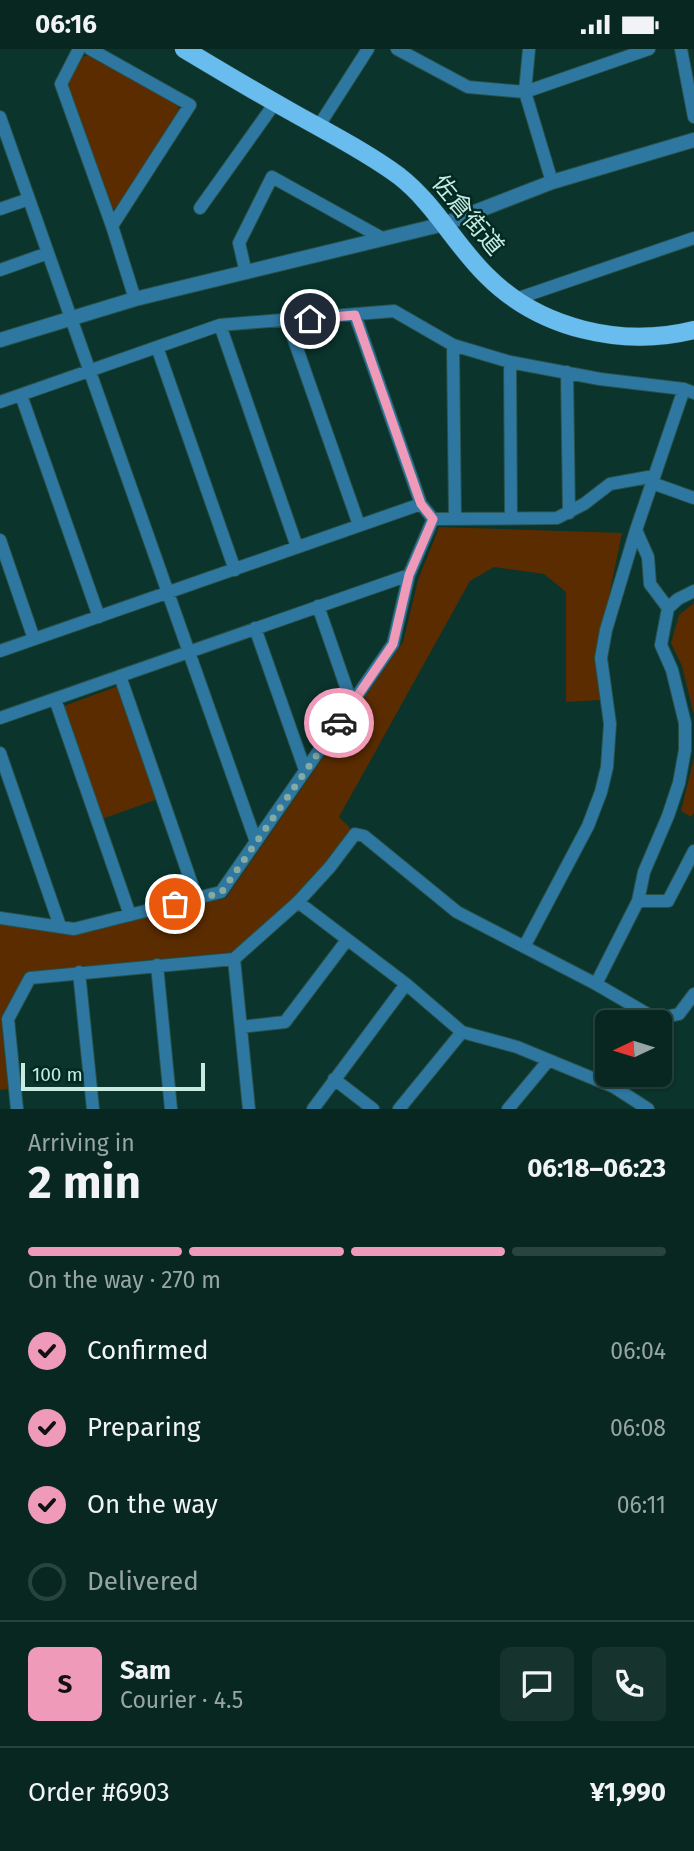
<!DOCTYPE html>
<html lang="en">
<head>
<meta charset="utf-8">
<style>
	:root { --surface:#082721; --page:#16332e; --text:#f1f3f6; --muted:#98a5a5; --line:#29443f; --accent:#ef9ab9 }
	body { margin:0; font-family:"Fira Sans","Noto Sans JP",sans-serif; background:var(--page); color:var(--text); height:100vh; display:flex; flex-direction:column; font-size:26px; white-space:nowrap }
	* { box-sizing:border-box; margin:0 }
	p { font-size:23px; color:var(--muted) }
	.icon { flex:none; width:38px; height:38px; fill:none; stroke:currentColor; stroke-width:2; stroke-linecap:round; stroke-linejoin:round }
	.map { position:relative; height:1060px; overflow:hidden }
	.drawer { display:flex; flex-direction:column; background:var(--surface); flex:1 }
	.drawer>* { flex:none }
	.needle { width:46px; rotate:266deg }
	.buttons { position:absolute; left:595px; top:961px; display:grid; gap:14px }
	.buttons a { display:grid; place-items:center; width:77px; height:77px; border-radius:10px; background:var(--surface); box-shadow:0 2px 5px #0004,0 0 0 2px var(--line); font-size:35px }
	.scale { position:absolute; left:21px; bottom:18px; width:184px; box-sizing:border-box; padding-left:7px; border:4px solid #c7eae1; border-top:0; font-size:19px; line-height:24px; white-space:nowrap; color:#c7eae1; -webkit-text-stroke:5px #002a22; paint-order:stroke }
	.pin { position:absolute; display:grid; place-items:center; width:60px; height:60px; color:#fff; margin:-30px; border:4px solid #fff; border-radius:50%; box-shadow:0 2px 7px #0007 }
	.courier { position:absolute; display:grid; place-items:center; width:70px; height:70px; margin:-35px; border:5px solid #ef9ab9; border-radius:50%; background:#fff; color:#222; box-shadow:0 2px 9px #0007 }
	.headline em { font-style:normal; font-weight:700 }
	.headline div { display:flex; flex-direction:column-reverse }
	.headline { display:flex; align-items:center; justify-content:space-between; height:119px; padding:0 28px }
	h1 { font-size:46px; font-weight:700; line-height:52px }
	.bar { display:grid; grid-template-columns:repeat(4,1fr); gap:10px 7px; align-content:center; height:84px; padding:0 28px }
	.bar i { height:9px; border-radius:5px; background:var(--line) }
	.bar .active { background:var(--accent) }
	.bar p { grid-column:span 4 }
	.line { display:flex; align-items:center; gap:18px; padding:0 28px; border-top:2px solid var(--line) }
	.line div { flex:1 }
	.round { display:grid; place-items:center; flex:none; width:74px; height:74px; border-radius:10px; background:var(--page) }
	ol { padding:0 28px; list-style:none }
	li { display:flex; align-items:center; gap:21px; height:77px }
	li p { margin-inline-start:auto }
	li .icon { padding:7px; border-radius:50%; background:var(--accent); color:#111; stroke-width:4 }
	li:last-child { color:var(--muted) }
	li i { width:38px; height:38px; border:4px solid var(--line); border-radius:50% }
	.status { display:flex; justify-content:space-between; align-items:center; height:49px; padding:0 35px; background:var(--surface); direction:ltr }
	.status svg { height:19px; fill:currentColor }
	.map>svg:first-child { display:block }
</style>
</head>
<body>
<div class="status"><b>06:16</b><svg viewBox="0 0 49 12"><path d="M0 12V9h3v3zM5 12V6h3v6zM10 12V3h3v9zM15 12V0h3v12zM26 1h20v11H26zM47 4h2v5h-2z"/></svg></div>
<div class="map">
<svg width="694" height="1060" viewBox="0 0 694 1060">
	<rect width="100%" height="100%" fill="#0a342c"/>
	<path fill="#5b2c00" d="M91 5 178 56 180 66 119 161 109 158 67 36 83 8Z
		M439 478 622 484 597 606 600 651 566 653V543L544 525 494 518 470 532 339 768 352 781 327 814 295 849 233 903 26 923 1 969 8 1040 0 1041V876L74 885 226 849 403 593 418 531Z
		M694 554V666L682 617 671 594 679 566Z
		M118 637 158 750 102 770 64 657Z
		M694 709V764L691 768 681 762Z"/>
	<g fill="none" stroke-linecap="round" stroke-linejoin="round">
		<g stroke="#285149" stroke-width="14">
			<path id="minor" d="M79 0 61 35 112 177 135 250
				M90 0 190 56 112 177
				M397 0 468 38 525 43 649 0
				M529 0 525 43 552 133
				M681 0 694 68
				M0 68 256 793
				M318 78 368 0
				M200 159 275 54
				M0 160 29 150
				M0 221 48 204
				M246 224 239 194 272 128 382 189
				M513 251 694 189
				M287 271 359 476
				M220 276 297 498
				M453 296 455 469
				M157 298 235 521
				M510 313 511 469
				M567 323 569 464
				M21 346 99 568
				M0 353 220 276 394 262 453 296 510 313 600 330 684 340 694 344
				M652 434 694 449
				M433 470 557 469 584 455 610 435 654 427
				M636 481 648 508 650 535 668 559 678 550 694 542
				M0 491 34 590
				M318 557 352 655
				M255 579 305 721
				M0 602 421 455
				M120 627 197 850
				M55 650 130 866
				M0 669 409 526
				M0 704 60 877
				M638 852H668L694 802
				M298 853 406 935 462 983 517 998 614 1038
				M0 869 74 880 221 843 393 595 409 526 433 470 421 455 355 266
				M524 898 588 777 601 743 607 718 610 675 601 609 606 581 636 481 684 340
				M234 910 249 1060
				M157 916 171 1060
				M79 923 93 1060
				M596 935 638 852 644 823 668 767 679 734 685 701V674L672 621 661 596 668 559
				M656 970 679 965 694 945
				M241 978 285 973 347 891
				M620 1026 614 1038 648 1060
				M334 1030 373 1060
				M17 1060 8 970 30 929 234 910 298 853 330 818 355 785 364 787 457 863 596 935 656 970 649 973
				M313 1060 406 935
				M399 1060 462 983
				M508 1060 548 1012"/>
		</g>
		<g stroke="#285149" stroke-width="16">
			<path id="tertiary" d="M0 291 135 250 444 175 552 133 694 91"/>
		</g>
		<g stroke="#285149" stroke-width="19">
			<path id="primary" d="M184 0C219 21 254 42 290 62 327 83 365 102 399 127 435 155 455 196 487 227 540 280 622 299 694 281"/>
		</g>
		<use href="#minor" stroke="#2e77a0" stroke-width="12"/>
		<use href="#tertiary" stroke="#2e77a0" stroke-width="14"/>
		<use href="#primary" stroke="#69bcee" stroke-width="18"/>
	</g>
	<g fill="none" stroke-linecap="round" stroke-linejoin="round">
		<path stroke="#85aaa2" stroke-width="7" stroke-dasharray="0 12.6" d="M175 855 221 844 339 674"/>
		<path stroke="#ef9ab9" stroke-width="9" d="M310 270 355 266 421 455 433 470 409 526 393 595 339 674"/>
	</g>
	<g text-anchor="middle" dominant-baseline="central" stroke-width="5" stroke-linejoin="round" paint-order="stroke">
		<g font-size="24" fill="#c7eae1" stroke="#002a22">
			<text transform="translate(468 166) rotate(50)">佐倉街道</text>
		</g>
	</g>
</svg>
<div class="buttons">
<a><svg class="needle" viewBox="-14 -14 28 28"><path d="M0-13l5 13h-10z" fill="#e53935"/><path d="M0 13l5-13h-10z" fill="#98a5a5"/></svg></a>
</div>
<div class="scale">100 m</div>
<div class="pin" style="left:175px;top:855px;background:#ea580c"><svg class="icon" aria-label="bag" viewBox="0 0 24 24"><path d="M5 8h14l-1 12H6zM9 8a3 3 0 0 1 6 0"/></svg></div>
<div class="pin" style="left:310px;top:270px;background:#1f2937"><svg class="icon" aria-label="home" viewBox="0 0 24 24"><path d="M3 11l9-7 9 7M6 9v11h12V9"/></svg></div>
<div class="courier" style="left:339px;top:674px"><svg class="icon" aria-label="car" viewBox="0 0 24 24"><path d="M5 17H2v-5l4-1 3-4h7l3 4 3 1v5h-3M9 17h6M6 11h13"/><circle cx="7" cy="17" r="2"/><circle cx="17" cy="17" r="2"/></svg></div>
</div>
<section class="drawer">
<div class="headline"><div><h1>2 min</h1><p>Arriving in</p></div><em>06:18–06:23</em></div>
<div class="bar"><i class="active"></i><i class="active"></i><i class="active"></i><i></i><p>On the way · 270 m</p></div>
<ol>
<li><svg class="icon" aria-label="check" viewBox="0 0 24 24"><path d="M5 12l5 5 9-10"/></svg>Confirmed<p>06:04</p></li>
<li><svg class="icon" aria-label="check" viewBox="0 0 24 24"><path d="M5 12l5 5 9-10"/></svg>Preparing<p>06:08</p></li>
<li><svg class="icon" aria-label="check" viewBox="0 0 24 24"><path d="M5 12l5 5 9-10"/></svg>On the way<p>06:11</p></li>
<li><i></i>Delivered</li>
</ol>
<div class="line" style="height:126px"><b class="round" style="background:var(--accent);color:#111">S</b><div><b>Sam</b><p>Courier · 4.5</p></div><a class="round"><svg class="icon" aria-label="chat" viewBox="0 0 24 24"><path d="M4 5h16v11H9l-5 4z"/></svg></a><a class="round"><svg class="icon" aria-label="phone" viewBox="0 0 24 24"><path d="M5 4h4l2 5-3 2q2 4 5 5l2-3 5 2v4C11 20 4 13 5 4z"/></svg></a></div>
<div class="line" style="height:91px"><div>Order #6903</div><b>¥1,990</b></div>
</section>
</body>
</html>
